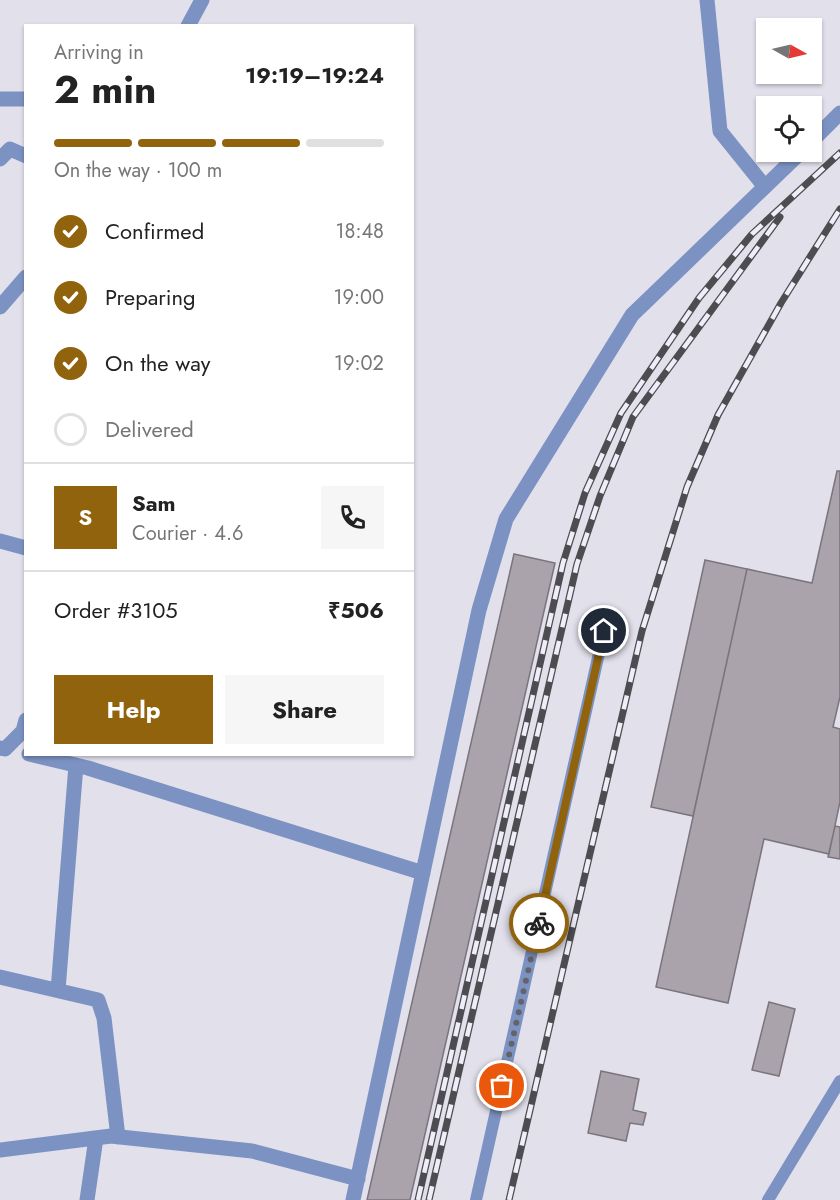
<!DOCTYPE html>
<html lang="en">
<head>
<meta charset="utf-8">
<style>
	:root { --surface:#fff; --page:#f6f6f6; --text:#222; --muted:#767676; --line:#e0e0e0; --accent:#90630c }
	body { margin:0; font-family:Jost,sans-serif; background:var(--page); color:var(--text); height:100vh; display:flex; flex-direction:column; font-size:22px; white-space:nowrap }
	* { box-sizing:border-box; margin:0 }
	p { font-size:20px; color:var(--muted) }
	.icon { flex:none; width:33px; height:33px; fill:none; stroke:currentColor; stroke-width:2; stroke-linecap:round; stroke-linejoin:round }
	.map { position:relative; flex:1; overflow:hidden }
	.side { position:absolute; left:24px; top:24px; width:390px; height:732px; display:flex; flex-direction:column; background:var(--surface); border-radius:0px; box-shadow:0 2px 4px #0004 }
	.side>* { flex:none }
	.needle { width:39px; rotate:98deg }
	.controls { position:absolute; left:756px; top:18px; display:grid; gap:12px }
	.controls a { display:grid; place-items:center; width:66px; height:66px; border-radius:0px; background:var(--surface); box-shadow:0 2px 4px #0004; font-size:30px }
	.pin { position:absolute; display:grid; place-items:center; width:51px; height:51px; color:#fff; margin:-26px; border:3px solid #fff; border-radius:50%; box-shadow:0 2px 6px #0007 }
	.courier { position:absolute; display:grid; place-items:center; width:60px; height:60px; margin:-30px; border:4px solid #90630c; border-radius:50%; background:#fff; color:#222; box-shadow:0 2px 8px #0007 }
	.summary em { font-style:normal; font-weight:700 }
	.summary div { display:flex; flex-direction:column-reverse }
	.summary { display:flex; align-items:center; justify-content:space-between; height:102px; padding:0 30px }
	h1 { font-size:39px; font-weight:700; line-height:45px }
	.bar { display:grid; grid-template-columns:repeat(4,1fr); gap:9px 6px; align-content:center; height:72px; padding:0 30px }
	.bar i { height:8px; border-radius:4px; background:var(--line) }
	.bar .active { background:var(--accent) }
	.bar p { grid-column:span 4 }
	.line { display:flex; align-items:center; gap:15px; padding:0 30px; border-top:2px solid var(--line) }
	.line div { flex:1 }
	.round { display:grid; place-items:center; flex:none; width:63px; height:63px; border-radius:0px; background:var(--page) }
	ol { padding:0 30px; list-style:none }
	li { display:flex; align-items:center; gap:18px; height:66px }
	li p { margin-inline-start:auto }
	li .icon { padding:6px; border-radius:50%; background:var(--accent); color:#fff; stroke-width:4 }
	li:last-child { color:var(--muted) }
	li i { width:33px; height:33px; border:3px solid var(--line); border-radius:50% }
	.button { display:flex; gap:12px; margin-top:auto; padding:12px 30px }
	.button a { flex:1; height:69px; border-radius:0px; background:var(--accent); color:#fff; font-size:24px; font-weight:700; line-height:69px; text-align:center }
	.button a+a { background:var(--page); color:var(--text) }
	.map>svg:first-child { display:block }
</style>
</head>
<body>
<div class="map">
<svg width="840" height="1200" viewBox="0 0 840 1200">
	<rect width="100%" height="100%" fill="#e2e0eb"/>
	<path fill="#aaa3ab" stroke="#7b747c" stroke-width="1.5" d="M837 471H840V697L833 727 840 729V802L829 854 764 839 728 1003 656 987 747 569 812 583Z
		M514 554 555 563 410 1200H367Z
		M705 560 747 569 693 816 651 807Z
		M835 826 840 827V859L828 857Z
		M769 1002 795 1009 779 1076 752 1070Z
		M601 1071 639 1079 633 1110 646 1113 643 1125 630 1123 626 1141 588 1133Z"/>
	<g fill="none" stroke-linecap="round" stroke-linejoin="round">
		<path stroke="#7c92c2" stroke-width="12" d="M476 1200 604 631
			M768 1200 840 1081"/>
		<path stroke="#7c92c2" stroke-width="15" d="M707 0 720 131 765 187
			M188 26 202 0
			M0 99H26
			M812 141 840 113
			M0 159 10 149 26 156
			M0 307 26 277
			M0 541 26 548
			M0 748 5 749 23 731 26 720
			M29 754 88 768 423 873
			M0 977 98 1000 104 1018 118 1137
			M58 990 76 765
			M0 1150 111 1136 252 1151 358 1179
			M87 1200 96 1138
			M353 1200 479 610 506 519 632 315 801 152"/>
		<g stroke="#4d4c51" stroke-width="7">
			<path id="rail" d="M418 1200 563 563 585 493 621 413 699 298 752 234 840 153
				M429 1200 577 564 600 496 633 417 780 217
				M509 1200 642 631 687 487 718 415 781 303 840 209"/>
		</g>
		<use href="#rail" stroke="#efedf8" stroke-width="4.5" stroke-dasharray="14" stroke-linecap="butt"/>
	</g>
	<g fill="none" stroke-linecap="round" stroke-linejoin="round">
		<path stroke="#646369" stroke-width="6" stroke-dasharray="0 10.8" d="M502 1086 539 923"/>
		<path stroke="#90630c" stroke-width="8" d="M539 923 604 631"/>
	</g>
</svg>
<div class="controls">
<a><svg class="needle" viewBox="-14 -14 28 28"><path d="M0-13l5 13h-10z" fill="#e53935"/><path d="M0 13l5-13h-10z" fill="#767676"/></svg></a>
<a><svg class="icon" aria-label="locate" viewBox="0 0 24 24"><circle cx="12" cy="12" r="6"/><path d="M12 2v4M12 18v4M2 12h4M18 12h4"/></svg></a>
</div>
<div class="pin" style="left:502px;top:1086px;background:#ea580c"><svg class="icon" aria-label="bag" viewBox="0 0 24 24"><path d="M5 8h14l-1 12H6zM9 8a3 3 0 0 1 6 0"/></svg></div>
<div class="pin" style="left:604px;top:631px;background:#1f2937"><svg class="icon" aria-label="home" viewBox="0 0 24 24"><path d="M3 11l9-7 9 7M6 9v11h12V9"/></svg></div>
<div class="courier" style="left:539px;top:923px"><svg class="icon" aria-label="bike" viewBox="0 0 24 24"><circle cx="6" cy="16" r="4"/><circle cx="18" cy="16" r="4"/><path d="M6 16l4-8h5l3 8M10 8l3 8H6M13 5h3"/></svg></div>
<section class="side">
<div class="summary"><div><h1>2 min</h1><p>Arriving in</p></div><em>19:19–19:24</em></div>
<div class="bar"><i class="active"></i><i class="active"></i><i class="active"></i><i></i><p>On the way · 100 m</p></div>
<ol>
<li><svg class="icon" aria-label="check" viewBox="0 0 24 24"><path d="M5 12l5 5 9-10"/></svg>Confirmed<p>18:48</p></li>
<li><svg class="icon" aria-label="check" viewBox="0 0 24 24"><path d="M5 12l5 5 9-10"/></svg>Preparing<p>19:00</p></li>
<li><svg class="icon" aria-label="check" viewBox="0 0 24 24"><path d="M5 12l5 5 9-10"/></svg>On the way<p>19:02</p></li>
<li><i></i>Delivered</li>
</ol>
<div class="line" style="height:108px"><b class="round" style="background:var(--accent);color:#fff">S</b><div><b>Sam</b><p>Courier · 4.6</p></div><a class="round"><svg class="icon" aria-label="phone" viewBox="0 0 24 24"><path d="M5 4h4l2 5-3 2q2 4 5 5l2-3 5 2v4C11 20 4 13 5 4z"/></svg></a></div>
<div class="line" style="height:78px"><div>Order #3105</div><b>₹506</b></div>
<div class="button"><a>Help</a><a>Share</a></div>
</section>
</div>
</body>
</html>
